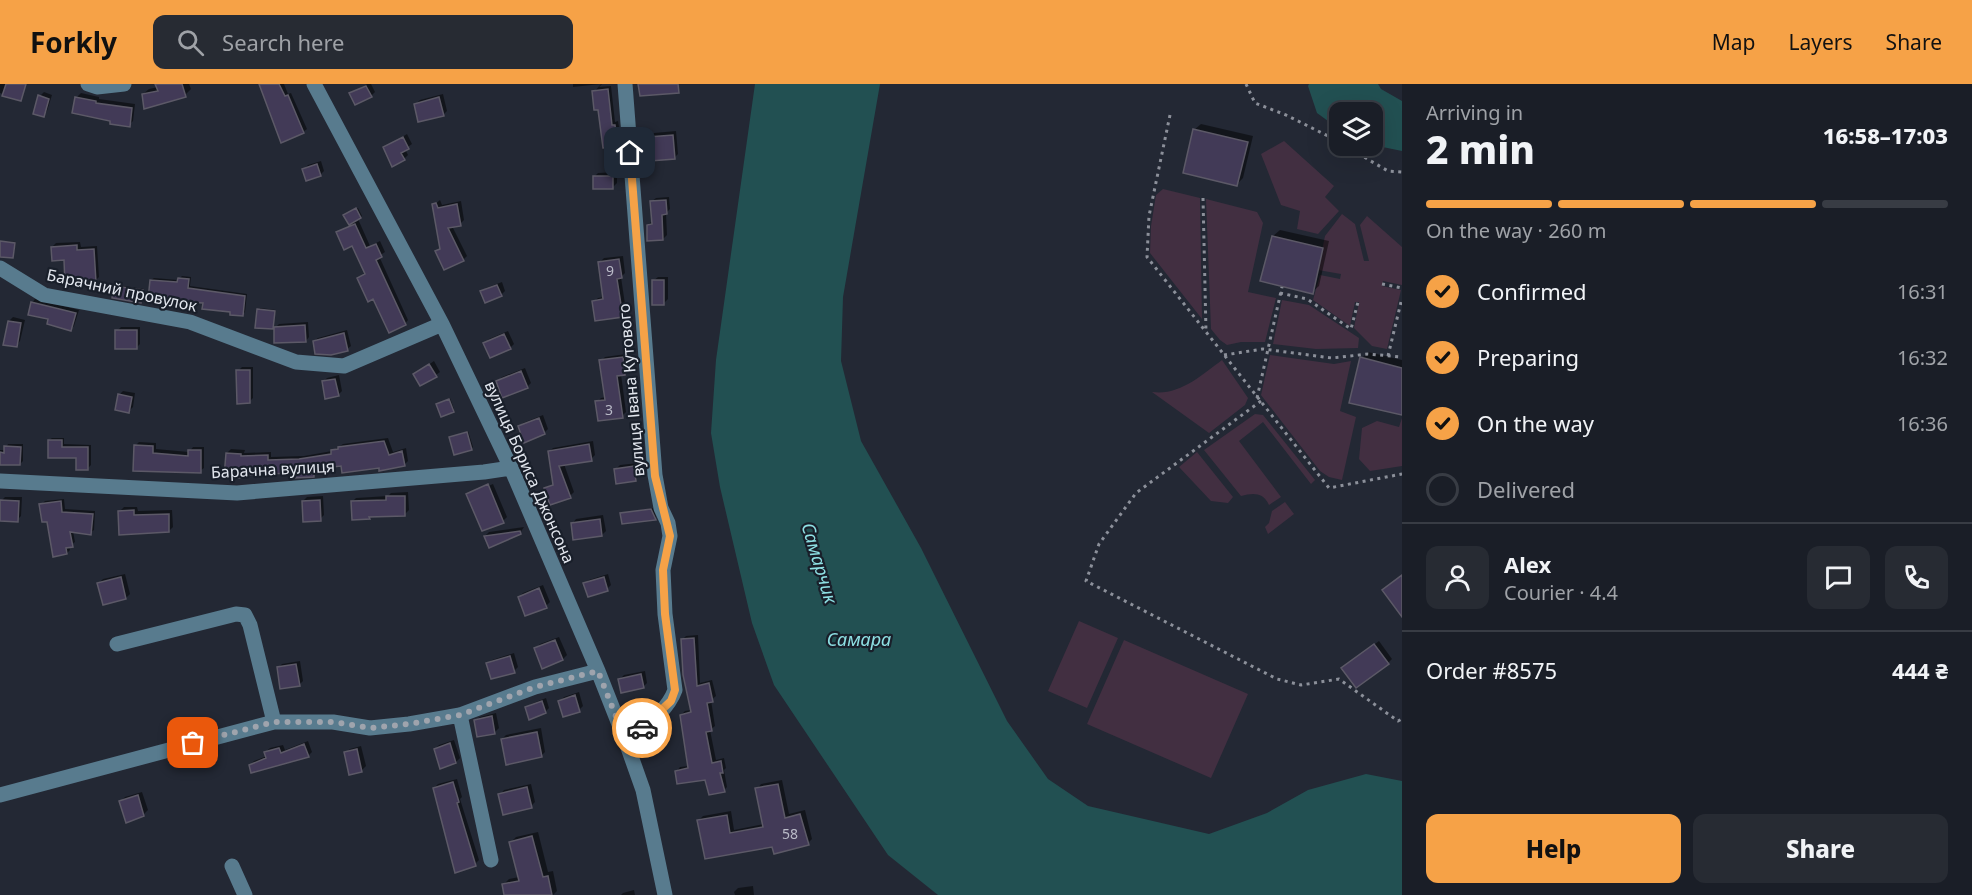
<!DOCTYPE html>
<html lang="en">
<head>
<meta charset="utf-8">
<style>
	:root { --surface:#1a1e27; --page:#272b33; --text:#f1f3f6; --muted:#9fa2a7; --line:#383c44; --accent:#f6a247 }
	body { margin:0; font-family:"Noto Sans",sans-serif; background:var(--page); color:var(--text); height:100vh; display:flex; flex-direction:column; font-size:22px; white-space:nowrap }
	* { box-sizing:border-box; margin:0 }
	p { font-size:20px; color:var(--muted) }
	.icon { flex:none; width:33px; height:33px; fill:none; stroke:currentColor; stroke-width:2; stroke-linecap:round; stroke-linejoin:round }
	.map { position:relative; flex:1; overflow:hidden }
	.side { display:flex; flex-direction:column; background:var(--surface); width:570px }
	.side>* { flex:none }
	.buttons { position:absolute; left:1329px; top:18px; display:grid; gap:12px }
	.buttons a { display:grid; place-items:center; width:54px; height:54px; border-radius:12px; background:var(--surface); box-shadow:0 6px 24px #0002,0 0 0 2px var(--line); font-size:30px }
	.pin { position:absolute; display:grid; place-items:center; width:51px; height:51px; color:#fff; margin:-26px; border-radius:12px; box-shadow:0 3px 9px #0006 }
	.courier { position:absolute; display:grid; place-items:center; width:60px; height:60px; margin:-30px; border:4px solid #f6a247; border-radius:50%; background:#fff; color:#222; box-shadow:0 2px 8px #0007 }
	.headline em { font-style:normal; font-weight:800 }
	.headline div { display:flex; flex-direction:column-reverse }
	.headline { display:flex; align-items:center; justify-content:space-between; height:102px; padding:0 24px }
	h1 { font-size:39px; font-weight:800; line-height:45px }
	.bar { display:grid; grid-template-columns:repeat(4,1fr); gap:9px 6px; align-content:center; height:72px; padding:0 24px }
	.bar i { height:8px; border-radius:4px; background:var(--line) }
	.bar .on { background:var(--accent) }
	.bar p { grid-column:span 4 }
	.line { display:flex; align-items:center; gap:15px; padding:0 24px; border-top:2px solid var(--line) }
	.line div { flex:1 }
	.round { display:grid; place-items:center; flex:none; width:63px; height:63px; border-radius:12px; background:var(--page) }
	ol { padding:0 24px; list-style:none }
	li { display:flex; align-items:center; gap:18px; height:66px }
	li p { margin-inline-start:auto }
	li .icon { padding:6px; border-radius:50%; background:var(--accent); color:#111; stroke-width:4 }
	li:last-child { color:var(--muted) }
	li i { width:33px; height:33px; border:3px solid var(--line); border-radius:50% }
	.primary-button { display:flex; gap:12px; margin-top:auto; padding:12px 24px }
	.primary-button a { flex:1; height:69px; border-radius:12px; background:var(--accent); color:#111; font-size:24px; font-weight:800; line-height:69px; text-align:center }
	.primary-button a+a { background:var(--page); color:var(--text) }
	header { display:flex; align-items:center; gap:36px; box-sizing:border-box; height:84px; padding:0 30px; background:var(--accent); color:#111 }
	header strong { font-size:28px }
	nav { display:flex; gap:33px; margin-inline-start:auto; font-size:21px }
	.search { width:420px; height:54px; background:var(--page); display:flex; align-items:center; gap:15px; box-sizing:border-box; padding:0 21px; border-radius:12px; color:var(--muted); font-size:22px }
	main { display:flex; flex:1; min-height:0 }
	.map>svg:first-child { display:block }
</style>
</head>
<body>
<header>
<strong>Forkly</strong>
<div class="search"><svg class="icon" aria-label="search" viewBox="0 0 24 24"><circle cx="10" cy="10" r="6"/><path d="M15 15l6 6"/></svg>Search here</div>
<nav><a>Map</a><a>Layers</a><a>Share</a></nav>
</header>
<main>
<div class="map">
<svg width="1402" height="811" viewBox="0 0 1402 811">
	<rect width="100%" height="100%" fill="#232834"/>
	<path fill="#422f41" d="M1284 57 1334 102 1325 113 1339 127 1318 150 1297 145 1300 127 1281 121 1261 70Z
		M1163 105 1200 114 1202 235 1150 169 1151 142 1156 111Z
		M1206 115 1257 128 1263 139 1248 208 1276 214 1265 258H1241L1227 261 1220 256 1211 245Z
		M1342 130 1355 140 1364 177H1369L1360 141 1367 132 1402 163V201L1383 197 1382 202 1401 206 1387 265 1372 262 1354 244 1359 218H1355L1350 242 1313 216 1320 191 1340 195 1341 190 1318 186 1325 152Z
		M1282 216 1309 221 1359 254 1358 264 1316 265 1273 260Z
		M1270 271 1334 280 1351 277 1340 327 1356 333 1342 396 1329 393 1320 387 1261 311Z
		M1222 276 1248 314 1245 321 1209 349 1152 308C1179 312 1202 291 1222 276Z
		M1255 330 1263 331 1315 396 1311 400 1263 338 1239 357 1281 413 1269 421C1263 408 1253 409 1241 412L1204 366Z
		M1402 334V382L1370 387 1359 375 1362 344 1377 337 1399 343Z
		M1197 368 1233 413 1228 419 1211 417 1179 383Z
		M1285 418 1294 430 1268 450 1265 443 1269 439 1272 427Z
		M1079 537 1118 554 1087 624 1048 607Z
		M1124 556 1248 610 1211 694 1087 640Z"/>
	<path fill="#225052" d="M755 0H880L843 213 841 277 861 357 921 464 1007 637 1048 695 1088 722 1209 750 1267 729 1308 706 1366 690 1402 697V811H938L888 771 774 601 752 539 720 403 711 349 716 276Z
		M1309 0H1378L1381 5 1402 17V67L1373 61 1372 28H1340L1339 45 1317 29 1308 2Z"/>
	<path fill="#0007" d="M0 0H26L21 16 0 9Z
		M157 0H189L191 5 185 11 143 10 149 5 158 3Z
		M262 0H284L288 10 291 9 307 45 303 48Z
		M367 0H371L375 8 371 12 351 10Z
		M573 0H602L599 3 611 2 615 38 618 37 621 55 613 61 594 8 601 0 573 3Z
		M44 8 52 11 47 27 43 31 40 12Z
		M81 9 99 13V15L135 20 133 37 129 41 73 28 77 13Z
		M443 10 447 27 443 31 416 20 420 16Z
		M1201 40 1253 52 1243 94 1237 100 1194 46Z
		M676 47 678 70 674 74 650 53 654 49Z
		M407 50 412 60 405 65 408 71 404 75 384 64Z
		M321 77 324 87 320 91 304 85 308 81Z
		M617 88V99L613 103 594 93 598 89Z
		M669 113 670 125 666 129 667 151 663 155 648 141 653 136 651 118 656 114Z
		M440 116 442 121 461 117 464 136 460 140 452 142 467 172 463 176 436 168 440 164 434 121Z
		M358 124 362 132 358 135 370 162 380 157 385 168 379 172 408 236 405 240 374 213 358 195 366 189 352 160 337 149 350 141 345 131Z
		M1280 146 1329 157 1319 202 1312 208 1273 152Z
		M4 157 16 158 13 173 2 158Z
		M80 158 81 163 97 162 99 193 95 197 52 163 56 159Z
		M623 172 625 189 621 193 626 227 622 232 594 218 598 214 604 213 600 178 604 174Z
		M182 192 191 193 190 202 247 210 245 228 242 231 151 196 154 194 178 196Z
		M658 193H668V215L664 219 653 197Z
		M502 198 505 207 501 211 482 208 486 204Z
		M117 201 144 205 142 216 140 217 115 202Z
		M35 215 79 226 74 242 71 245 32 219Z
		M260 224 276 226 272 244 259 226Z
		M13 233 25 236 20 257 16 262 9 237Z
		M308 238 309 253 306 257 276 243 279 240Z
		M121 243H140V260L136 264 117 247Z
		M347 246 351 262 347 265 314 257 318 254Z
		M508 247 514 260 510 264 485 259 489 255Z
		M1368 268 1402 276V330L1351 318 1362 274Z
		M626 270 629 286 621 290 626 328 622 332 597 318 601 314 606 313 601 277 605 273Z
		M434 277 440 288 436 291 415 290Z
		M242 283H253V314L249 318 238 287Z
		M525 284 531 299 527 303 498 297 502 293Z
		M339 291 342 307 338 311 323 298 327 294Z
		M123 307 135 309 133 323 129 327 119 311Z
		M450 314 454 325 453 327 438 320Z
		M543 331 548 345 544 349 519 343 523 339Z
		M468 347 473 363 471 365 450 353Z
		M52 354H64V360L91 361V381L88 384 77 373 49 356Z
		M388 354 393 368 406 364 408 377 404 381 380 383 342 380 317 383 318 387 314 391 294 388 242 390 239 393 227 369 231 365 245 366 244 369 271 368V373L304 372 332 367 343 360Z
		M593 357 595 371 591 375 564 380 574 408 570 412 546 405 554 399 549 368 553 364Z
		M139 358 156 359V365L189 368 193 363H204V384L200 387 134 386 135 362Z
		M8 360H23V377L20 380 0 379V366H5Z
		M638 379 639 392 635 396 616 385 620 381Z
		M493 400 507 433 503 437 468 410Z
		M408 408 409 426 405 430 371 431 369 433 352 418 356 414 388 412 391 409Z
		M323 412 324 431 320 435 303 417 307 413Z
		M5 413H22L21 432 17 436 1 417Z
		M64 415 65 425 95 427 94 446 90 449 73 447 75 458 69 462 70 466 67 469 41 421 45 417Z
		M124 423H137L138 427 172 426 173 443 169 447 120 427Z
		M653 424 656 433 655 434 622 430Z
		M603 431 606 447 602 451 572 440 576 435Z
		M524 443 520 449 485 452 489 448Z
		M125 490 130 510 126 514 99 499 103 495Z
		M608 490 611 501 607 505 585 500 589 496Z
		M543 501 550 518 546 522 519 513 523 509Z
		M698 551 700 599 712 596 716 612 711 616 715 642 710 646 716 676 724 674 726 684 724 686 727 703 724 706 706 694 677 687 680 683 689 682 681 631 685 627 692 626 682 556 686 552Z
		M559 553 567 571 563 575 536 564 540 560Z
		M1379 557 1392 575 1388 579 1347 581Z
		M514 569 518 583 514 587 488 580 492 576Z
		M300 577 303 597 299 601 278 584 282 580Z
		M645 587 647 599 643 603 620 595 624 591Z
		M579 608 583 622 579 626 560 617 564 613Z
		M546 614 549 624 545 628 526 624 531 620Z
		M496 629 499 644 495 648 476 637 480 633Z
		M541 644 545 668 541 672 502 655 506 651Z
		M454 656 460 674 456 678 435 665 439 661Z
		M308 657 312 668 308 672 250 681 254 677 267 672 266 668 270 664 283 661 285 666Z
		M361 662 366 682 362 686 346 669 350 665Z
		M457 695 462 713 460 715 479 776 475 780 434 704 438 700Z
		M782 696 789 730 805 726 812 755 808 759 773 761 706 774 699 736 703 732 731 727 734 746 764 740 757 705 761 700Z
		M531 700 535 718 531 722 500 711 504 706Z
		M142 708 148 726 144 730 127 737 121 717 125 713Z
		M538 748 548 788 553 787 557 807 553 811H505L503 801 509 795 519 793 510 759 516 753Z
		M753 802 754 811H735L734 808 738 804Z
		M634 806 635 811H621L623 809Z"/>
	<path fill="#423a57" stroke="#5c5967" stroke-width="1.5" d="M6 0H26L21 17 2 12Z
		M155 0H182L186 13 144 25 142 10 158 7Z
		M259 0H279L285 12 288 11 304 49 281 59Z
		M638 0H678L679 9 640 12Z
		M366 2 372 13 355 21 349 9Z
		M608 5 612 41H615L617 60 614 61V63L603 64 598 26H594L592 7Z
		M38 11 49 15 44 33 33 30Z
		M75 13 96 17V19L132 24 130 43 110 40V37L72 29Z
		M439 13 444 32 418 38 414 20Z
		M1193 45 1248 58 1237 102 1183 89Z
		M673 51 675 75 650 77 648 53Z
		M403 53 409 65 401 69 405 76 392 83 383 63Z
		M317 80 321 92 306 97 302 85Z
		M593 92H613V105H593Z
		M666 116 667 130 662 131 663 156 647 157V141L652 140 650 117Z
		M436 119 438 124 457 120 461 142 448 144 464 177 444 186 435 167 440 165 432 120Z
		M356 124 361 134 349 141 343 131Z
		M355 140 366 164 376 160 382 173 376 176 406 241 389 249 373 215 368 218 357 194 365 190 352 162 344 166 336 148Z
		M1272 152 1323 164 1313 210 1260 197Z
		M0 157 15 159 13 174 0 173Z
		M77 161V166L94 165 96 198 65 200 64 176 52 177 51 163Z
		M619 175 622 194 617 195 623 233 595 237 592 217 603 215 598 178Z
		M178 194 189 195 188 204 245 212 243 232 230 231V228L202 225 203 219 148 216 150 196 177 198Z
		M652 196H664V221H652Z
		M497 201 502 212 485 219 480 207Z
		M114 202 143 206 141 219 112 214Z
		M31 218 76 229 71 247 47 240 48 235 28 231Z
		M257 225 275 227 273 245 255 244Z
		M8 237 21 239 17 263 3 261Z
		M305 241 306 258 274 259V243Z
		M115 246H137V265H115Z
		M344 249 348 267 331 271 315 270 313 257Z
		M504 250 511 265 490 274 483 259Z
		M623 273 625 291 617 292 623 334 598 337 595 317 605 316 599 276Z
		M1360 273 1402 284V331L1349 319Z
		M429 280 437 293 420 302 413 290Z
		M236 286H250V319L237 320Z
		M521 287 528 304 502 314 496 297Z
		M335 295 339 312 325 315 322 297Z
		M118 310 132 313 129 329 115 326Z
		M449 315 454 328 441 333 436 320Z
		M539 334 545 350 524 359 518 342Z
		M467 348 472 366 454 371 449 353Z
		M48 356H62V363H88V386H76V374H48Z
		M384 357 389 371 402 367 405 382 379 387V384L342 389 341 382 314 385V393L293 394V389L240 391V394L224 393 226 369 241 370V372L268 371V376L299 375 331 370V366L338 365V363Z
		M589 360 592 377 559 382 571 414 550 421 544 404 553 401 548 367Z
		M134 361 153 362V369L188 372V366H201V389L133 387Z
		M4 362 21 363 20 381H0V368L4 369Z
		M634 382 636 397 616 400 614 385Z
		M488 400 504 439 482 447 466 410Z
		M386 412H405V432L369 433 370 435 352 436 351 417 386 416Z
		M0 416 19 417 18 438 0 437Z
		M320 416 321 437 303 438 302 417Z
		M61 417 62 428 93 430 91 451 70 448 73 463 66 464 67 470 53 473 47 438H42L39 420Z
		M651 425 656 436 622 440 620 429Z
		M134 426V431L169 430V448L119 451 118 427Z
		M600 435 602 452 573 456 571 439Z
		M520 447 521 450 489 464 484 452Z
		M1402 491V533L1382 506Z
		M121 493 126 515 103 521 97 499Z
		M604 493 608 507 588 513 583 499Z
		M539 504 547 524 525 532 518 513Z
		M694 554 697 602 709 599 713 618 707 619 712 647 706 648 712 679 721 677 723 689H720L725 708 709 711 705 696 677 700 675 687 688 684 680 631 691 628 683 591 681 555Z
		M555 556 563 576 542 585 534 564Z
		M1374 560 1389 580 1356 604 1341 584Z
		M510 572 515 589 491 595 486 579Z
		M296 580 300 602 280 605 277 583Z
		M641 590 644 604 621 609 618 595Z
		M575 611 580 628 563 633 558 617Z
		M542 617 546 629 529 636 525 623Z
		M492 632 495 650 477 653 474 636Z
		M537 648 542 673 506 681 501 655Z
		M450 659 456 679 440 685 434 665Z
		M304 660 309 673 251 689 249 681 266 674 264 668 279 664 281 669Z
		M357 665 362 688 349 691 344 668Z
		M453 698 459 718 457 719 476 782 455 789 433 704Z
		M778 700 785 734 800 730 809 761 774 770 772 763 705 775 697 736 727 731 730 749 763 743 755 704Z
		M527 703 532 724 503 731 498 710Z
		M138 711 144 732 126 739 119 717Z
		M532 752 543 793 548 792 552 811H504L502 800 519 797 509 758Z"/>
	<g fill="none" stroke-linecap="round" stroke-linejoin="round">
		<path stroke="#8c909a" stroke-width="3" stroke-dasharray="3 4.5" stroke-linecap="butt" d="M1246 0 1255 19 1286 31 1340 58
			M1170 31 1149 132 1147 173 1329 404 1402 390
			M1345 62 1388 87 1402 88
			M1203 114 1206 248
			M1382 200 1402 204
			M1280 209 1307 215 1351 245 1358 218
			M1224 271 1263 265 1332 274 1368 270 1402 273
			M1388 272 1402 214
			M1257 314 1282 203
			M1261 317 1136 409 1099 460 1086 497 1277 595 1301 601 1339 595 1398 637 1402 635"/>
		<path stroke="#587b8e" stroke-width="15" d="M88 0 97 3 124 0
			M314 0 442 240 511 384 598 587 626 658 643 706 665 811
			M625 0 655 391 661 424 668 439 670 452 663 486 665 530 675 606C667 628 644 643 626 658
			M0 184 44 211 190 238 296 278 344 282 442 240
			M0 397 237 409 484 388 511 384
			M117 560 236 530 245 531 250 541 274 638
			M460 631 491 776
			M0 711 274 638H333L370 644 409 640 460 631 535 603 598 587
			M232 782 245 811"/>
	</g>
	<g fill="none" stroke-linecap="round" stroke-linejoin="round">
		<path stroke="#9fa4ad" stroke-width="6" stroke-dasharray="0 10.8" d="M193 659 274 638H333L370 644 409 640 460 631 535 603 598 587 626 658 642 644"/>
		<path stroke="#f6a247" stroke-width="8" d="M630 69 655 392 670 452 663 486 665 530 675 606 671 617 642 644"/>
	</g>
	<g text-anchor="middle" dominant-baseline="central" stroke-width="4.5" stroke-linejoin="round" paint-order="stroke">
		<g font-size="14" fill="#babbc8">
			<text x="610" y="186">9</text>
			<text x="609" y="325">3</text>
			<text x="790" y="749">58</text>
		</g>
		<g font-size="16" fill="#e2e6ee" stroke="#191f2a">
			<text transform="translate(122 206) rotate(12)">Барачний провулок</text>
			<text transform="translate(631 306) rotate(-95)">вулиця Івана Кутового</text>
			<text transform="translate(273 385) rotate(-3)">Барачна вулиця</text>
			<text transform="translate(530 388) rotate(66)">вулиця Бориса Джонсона</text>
		</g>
		<g font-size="18" font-style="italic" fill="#8ee0e4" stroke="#191f2a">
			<text transform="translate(820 479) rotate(73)">Самарчик</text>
			<text x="859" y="555">Самара</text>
		</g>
	</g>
</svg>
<div class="buttons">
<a><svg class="icon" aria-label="layers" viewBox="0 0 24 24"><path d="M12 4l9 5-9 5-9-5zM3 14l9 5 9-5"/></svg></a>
</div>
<div class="pin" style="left:193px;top:659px;background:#ea580c"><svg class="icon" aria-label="bag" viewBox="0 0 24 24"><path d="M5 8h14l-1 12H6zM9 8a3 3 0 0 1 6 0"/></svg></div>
<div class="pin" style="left:630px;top:69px;background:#1f2937"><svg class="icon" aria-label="home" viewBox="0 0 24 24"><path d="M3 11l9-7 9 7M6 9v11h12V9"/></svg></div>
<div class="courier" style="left:642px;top:644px"><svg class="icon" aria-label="car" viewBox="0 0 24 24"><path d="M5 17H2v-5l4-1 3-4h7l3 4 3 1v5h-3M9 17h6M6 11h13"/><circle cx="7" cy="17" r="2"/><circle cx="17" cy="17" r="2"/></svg></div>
</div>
<section class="side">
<div class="headline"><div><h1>2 min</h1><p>Arriving in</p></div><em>16:58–17:03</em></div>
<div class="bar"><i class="on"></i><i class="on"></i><i class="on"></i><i></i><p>On the way · 260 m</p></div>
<ol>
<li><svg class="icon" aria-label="check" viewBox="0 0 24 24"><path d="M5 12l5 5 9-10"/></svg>Confirmed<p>16:31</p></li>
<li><svg class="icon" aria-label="check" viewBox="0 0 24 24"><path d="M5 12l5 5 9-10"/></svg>Preparing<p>16:32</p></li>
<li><svg class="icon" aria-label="check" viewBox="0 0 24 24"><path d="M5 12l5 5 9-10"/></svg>On the way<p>16:36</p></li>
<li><i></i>Delivered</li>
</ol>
<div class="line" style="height:108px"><a class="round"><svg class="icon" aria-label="person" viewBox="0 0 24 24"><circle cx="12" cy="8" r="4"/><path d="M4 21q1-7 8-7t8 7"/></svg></a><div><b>Alex</b><p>Courier · 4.4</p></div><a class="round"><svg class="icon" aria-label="chat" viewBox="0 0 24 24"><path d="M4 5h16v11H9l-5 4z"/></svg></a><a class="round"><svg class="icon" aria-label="phone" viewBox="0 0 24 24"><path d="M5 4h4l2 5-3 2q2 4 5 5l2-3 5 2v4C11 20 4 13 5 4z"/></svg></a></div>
<div class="line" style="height:78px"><div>Order #8575</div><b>444 ₴</b></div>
<div class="primary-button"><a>Help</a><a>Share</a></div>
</section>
</main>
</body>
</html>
